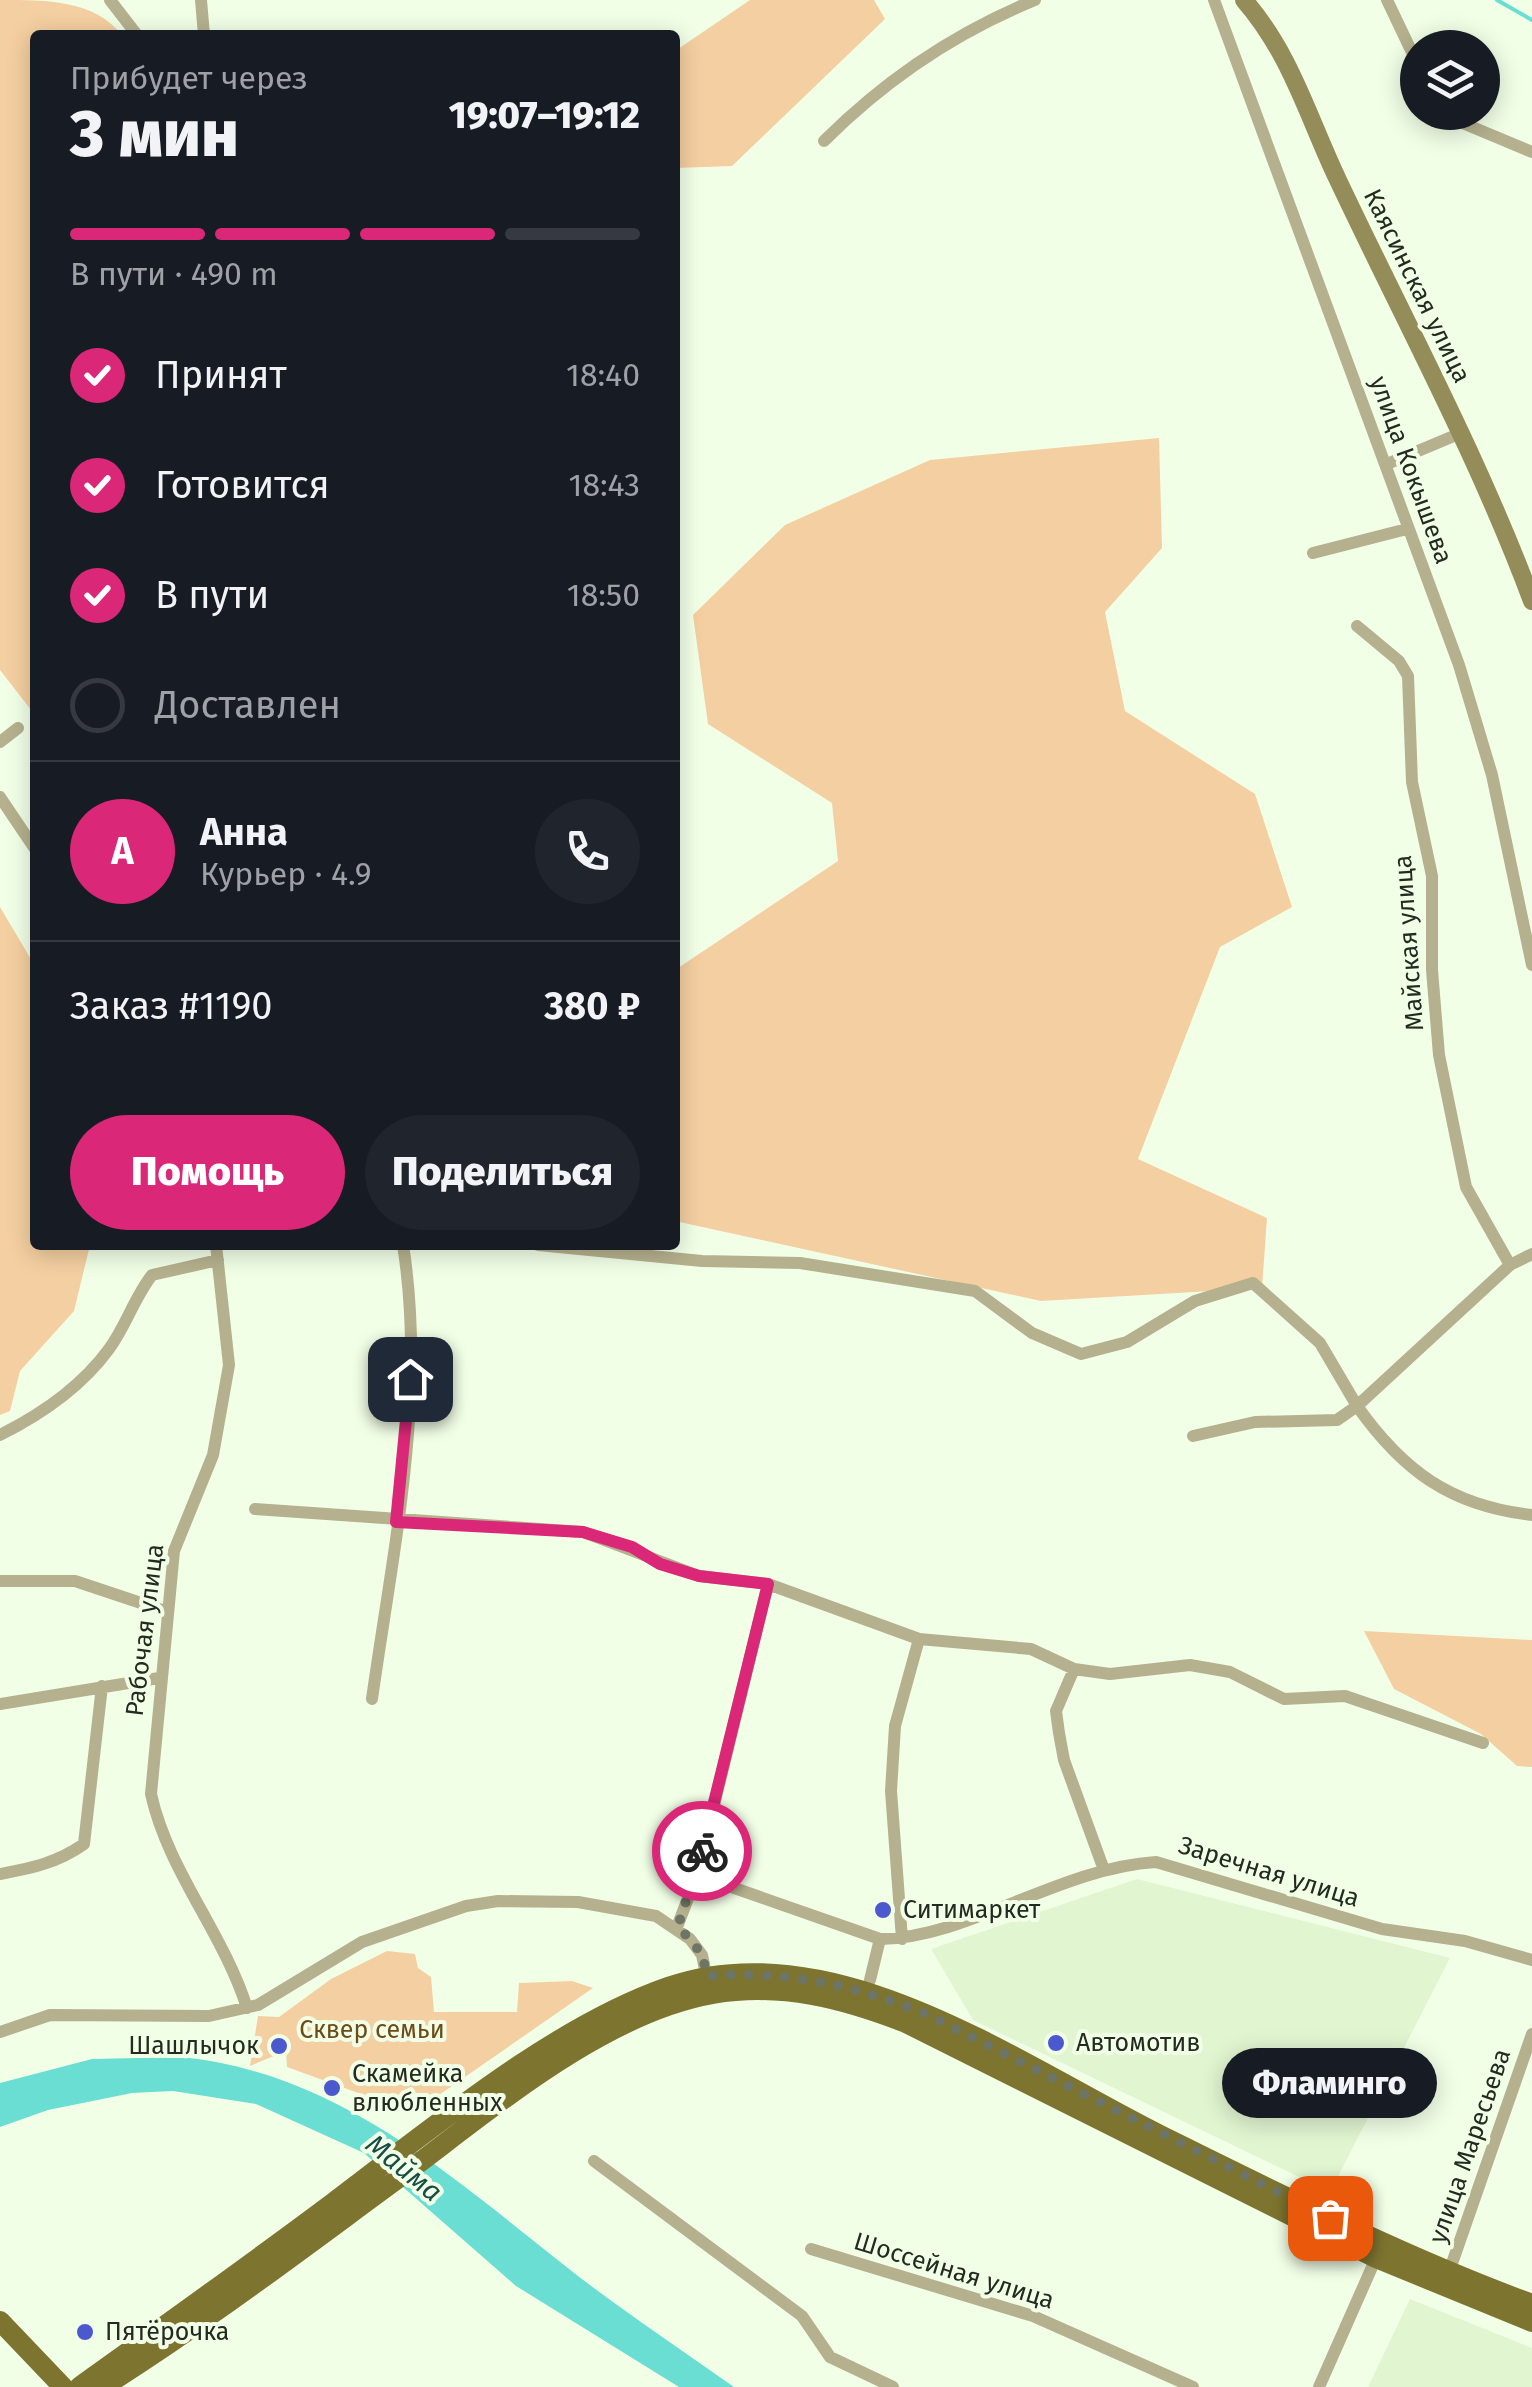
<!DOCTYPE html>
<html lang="ru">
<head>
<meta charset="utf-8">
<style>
	:root { --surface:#171b24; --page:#20242c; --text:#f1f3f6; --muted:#9ea1a6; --line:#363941; --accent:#db2777 }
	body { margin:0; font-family:"Fira Sans",sans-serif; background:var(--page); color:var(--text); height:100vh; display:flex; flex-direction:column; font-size:38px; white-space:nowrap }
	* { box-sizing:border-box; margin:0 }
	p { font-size:32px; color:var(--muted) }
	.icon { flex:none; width:55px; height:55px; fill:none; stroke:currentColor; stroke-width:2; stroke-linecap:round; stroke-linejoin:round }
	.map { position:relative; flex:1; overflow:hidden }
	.sheet { position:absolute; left:30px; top:30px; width:650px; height:1220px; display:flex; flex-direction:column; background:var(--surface); border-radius:10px; box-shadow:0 5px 25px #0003 }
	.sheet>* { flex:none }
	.fabs { position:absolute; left:1400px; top:30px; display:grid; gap:20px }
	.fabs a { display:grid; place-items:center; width:100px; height:100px; border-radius:50%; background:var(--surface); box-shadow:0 5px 25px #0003; font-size:50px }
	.pin { position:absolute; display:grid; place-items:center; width:85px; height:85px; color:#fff; margin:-42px; border-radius:20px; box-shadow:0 5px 15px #0006 }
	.courier { position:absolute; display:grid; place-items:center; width:100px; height:100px; margin:-50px; border:8px solid #db2777; border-radius:50%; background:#fff; color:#222; box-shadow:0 2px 12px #0007 }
	.bubble { position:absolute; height:70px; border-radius:35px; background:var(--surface); box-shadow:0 5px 25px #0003; font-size:32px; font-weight:800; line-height:70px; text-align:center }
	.overview em { font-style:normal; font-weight:800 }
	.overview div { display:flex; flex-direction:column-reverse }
	.overview { display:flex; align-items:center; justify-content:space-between; height:170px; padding:0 40px }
	h1 { font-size:65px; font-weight:800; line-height:75px }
	.bar { display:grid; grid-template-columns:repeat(4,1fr); gap:15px 10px; align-content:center; height:120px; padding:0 40px }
	.bar i { height:12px; border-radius:8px; background:var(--line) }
	.bar .current { background:var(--accent) }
	.bar p { grid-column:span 4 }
	.line { display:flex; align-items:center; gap:25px; padding:0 40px; border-top:2px solid var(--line) }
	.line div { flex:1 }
	.round { display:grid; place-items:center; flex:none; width:105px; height:105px; border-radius:52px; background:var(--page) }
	ol { padding:0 40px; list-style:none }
	li { display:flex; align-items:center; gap:30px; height:110px }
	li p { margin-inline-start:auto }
	li .icon { padding:10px; border-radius:50%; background:var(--accent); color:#fff; stroke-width:4 }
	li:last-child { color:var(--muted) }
	li i { width:55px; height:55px; border:5px solid var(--line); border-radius:50% }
	.cta { display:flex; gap:20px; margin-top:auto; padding:20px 40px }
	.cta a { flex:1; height:115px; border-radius:60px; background:var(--accent); color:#fff; font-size:40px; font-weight:800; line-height:115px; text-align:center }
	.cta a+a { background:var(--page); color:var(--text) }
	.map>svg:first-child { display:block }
</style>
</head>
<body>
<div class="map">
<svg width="1532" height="2387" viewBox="0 0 1532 2387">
	<rect width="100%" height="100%" fill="#f2ffe7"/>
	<path fill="#e1f5d0" d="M1137 1879 1450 1958 1330 2192 973 2020 931 1949Z
		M1410 2299 1532 2348V2387H1368Z"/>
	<path fill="#f4cfa1" d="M0 0C48 0 94 0 122 35H35V715L0 670Z
		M750 0H874L885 19 732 166 675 168V51Z
		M1159 438 1162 548 1105 612 1125 711 1255 794 1292 907 1220 947 1138 1159 1267 1218 1262 1288 1041 1301 675 1221V970L838 861 832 803 708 724 693 615 785 525 930 460Z
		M0 907 35 966V1245H90L74 1311 20 1371 10 1411 0 1415Z
		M1364 1631 1532 1640V1767L1517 1766 1481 1734 1394 1689Z
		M387 1951 415 1954 418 1968 431 1977 434 2012H517L519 1983 572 1981 593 1988 413 2113 287 2067 286 2051 250 2066 258 2016 279 2017 331 1979Z"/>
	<path fill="#6bded4" d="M182 2057C343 2074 456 2181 578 2276 629 2315 682 2350 734 2387H679L516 2286 364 2153 256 2104 173 2091 132 2093 48 2110 0 2127V2083L92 2059Z"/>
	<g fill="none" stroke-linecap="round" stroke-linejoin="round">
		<path stroke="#6bded4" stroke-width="4" d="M1497 0 1532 20"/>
		<path stroke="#b5b18e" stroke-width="12" d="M110 0 137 35
			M201 0 204 35
			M1214 0 1459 665 1492 775 1532 965
			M1387 0 1418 65
			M1448 112 1465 124 1532 152
			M824 141C885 80 954 33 1035 0
			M1387 464 1461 433
			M1313 553 1407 529
			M1357 626 1399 661 1408 676 1412 782 1432 876V970L1439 1055 1466 1187 1510 1265
			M0 742 18 728
			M0 797 35 849
			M216 1245 229 1365 213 1455 174 1551 151 1794C168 1871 223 1932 247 2008
			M538 1245 702 1261 800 1263 975 1291 1032 1333 1081 1354 1127 1342 1195 1301 1253 1283 1320 1343 1357 1406 1337 1420 1255 1422 1193 1436
			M1532 1254 1510 1265 1357 1406C1403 1471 1451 1506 1532 1515
			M0 1435C40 1415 82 1386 109 1349 126 1326 134 1298 152 1275L218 1260
			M255 1509 583 1532 699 1576 768 1584 919 1639 1031 1649 1074 1669 1110 1674 1190 1665 1230 1672 1284 1699 1345 1696 1483 1743
			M0 1581H75L168 1612
			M1074 1669 1056 1711 1059 1733 1064 1760 1104 1870
			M372 1699C393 1550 427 1396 403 1245
			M0 1704 159 1678
			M0 1874C32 1868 57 1863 84 1844L102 1686
			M697 1875 880 1939 870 1980
			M677 1927 697 1875 768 1584
			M880 1939C968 1938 1059 1868 1156 1862L1382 1929 1465 1941 1532 1960
			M902 1939 891 1791 895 1726 919 1639
			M0 2032 50 2015 209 2016 258 2005 362 1942 466 1906 498 1901 578 1902 656 1916 690 1939 702 1955 708 1984
			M594 2161 802 2316 830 2357 893 2387
			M811 2249 1033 2316 1193 2387
			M1449 2272 1532 2034
			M1319 2387 1376 2258"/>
		<path stroke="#958d59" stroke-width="18" d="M1244 0C1291 54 1308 117 1338 180 1404 320 1478 456 1532 601"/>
		<path stroke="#7d742f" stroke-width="20" d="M0 2321 63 2387
			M79 2387C164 2326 250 2265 334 2202 431 2129 553 2027 668 1987 834 1929 1019 2065 1162 2136 1284 2196 1404 2257 1532 2304
			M103 2387C208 2321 307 2245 407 2172 494 2107 604 2013 713 1994 781 1982 844 1999 906 2023L1376 2258 1532 2322"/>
	</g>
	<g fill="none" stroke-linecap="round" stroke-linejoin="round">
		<path stroke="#6d7566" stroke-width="10" stroke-dasharray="0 18" d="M702 1851 678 1926 702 1954 707 1976C786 1970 853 1985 926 2014L1330 2218"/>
		<path stroke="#db2777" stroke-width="12" d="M410 1379 396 1522 583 1532 632 1547 660 1564 699 1576 768 1584 702 1851"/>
	</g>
	<g fill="#4b58ce" stroke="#f2ffe7" stroke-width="4">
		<circle cx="883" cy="1910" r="10"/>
		<circle cx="1056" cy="2043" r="10"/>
		<circle cx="279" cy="2046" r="10"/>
		<circle cx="332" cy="2088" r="10"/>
		<circle cx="85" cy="2332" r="10"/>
	</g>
	<g text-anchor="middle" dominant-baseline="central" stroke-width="8" stroke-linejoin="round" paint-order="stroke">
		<g font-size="25" fill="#252a20" stroke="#f2ffe7">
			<text transform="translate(1417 286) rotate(64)">Каясинская улица</text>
			<text transform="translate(1411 470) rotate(70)">улица Кокышева</text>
			<text transform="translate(1409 943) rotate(-94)">Майская улица</text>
			<text transform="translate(145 1630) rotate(-83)">Рабочая улица</text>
			<text transform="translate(1269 1872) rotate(17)">Заречная улица</text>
			<text transform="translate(1470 2146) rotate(-71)">улица Маресьева</text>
			<text transform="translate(954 2271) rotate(17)">Шоссейная улица</text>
		</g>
		<g font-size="25" fill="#252a20" stroke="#f2ffe7" text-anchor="start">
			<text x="903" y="1910">Ситимаркет</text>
			<text x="1076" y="2043">Автомотив</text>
			<text x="259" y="2046" text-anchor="end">Шашлычок</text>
			<text x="352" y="2074">Скамейка<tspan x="352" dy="29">влюбленных</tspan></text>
			<text x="105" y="2332">Пятёрочка</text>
		</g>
		<g font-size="25" fill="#6d4a16" stroke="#f2ffe7">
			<text x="372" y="2030">Сквер семьи</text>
		</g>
		<g font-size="28" font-style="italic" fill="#184c47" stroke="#f2ffe7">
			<text transform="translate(404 2168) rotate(39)">Майма</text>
		</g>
	</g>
</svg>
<div class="fabs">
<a><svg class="icon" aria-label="layers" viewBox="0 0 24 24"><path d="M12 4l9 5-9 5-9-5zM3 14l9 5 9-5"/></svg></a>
</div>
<div class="pin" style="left:1330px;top:2218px;background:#ea580c"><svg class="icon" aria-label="bag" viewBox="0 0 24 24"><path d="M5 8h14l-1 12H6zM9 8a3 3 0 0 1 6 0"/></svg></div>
<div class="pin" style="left:410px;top:1379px;background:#1f2937"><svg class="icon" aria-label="home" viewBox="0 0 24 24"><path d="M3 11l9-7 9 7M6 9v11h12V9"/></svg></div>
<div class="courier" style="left:702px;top:1851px"><svg class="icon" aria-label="bike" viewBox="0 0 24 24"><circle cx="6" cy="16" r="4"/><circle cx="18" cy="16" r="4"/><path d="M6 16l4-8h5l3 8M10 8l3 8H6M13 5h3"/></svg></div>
<div class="bubble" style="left:1222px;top:2048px;width:215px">Фламинго</div>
<section class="sheet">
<div class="overview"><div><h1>3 мин</h1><p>Прибудет через</p></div><em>19:07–19:12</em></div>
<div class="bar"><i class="current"></i><i class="current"></i><i class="current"></i><i></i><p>В пути · 490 m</p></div>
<ol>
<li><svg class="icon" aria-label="check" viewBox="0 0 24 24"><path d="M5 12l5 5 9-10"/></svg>Принят<p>18:40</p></li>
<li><svg class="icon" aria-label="check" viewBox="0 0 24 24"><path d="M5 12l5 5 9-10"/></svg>Готовится<p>18:43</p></li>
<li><svg class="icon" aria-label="check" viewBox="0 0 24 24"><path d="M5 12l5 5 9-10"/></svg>В пути<p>18:50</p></li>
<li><i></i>Доставлен</li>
</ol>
<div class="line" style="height:180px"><b class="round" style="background:var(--accent);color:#fff">А</b><div><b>Анна</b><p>Курьер · 4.9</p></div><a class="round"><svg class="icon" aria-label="phone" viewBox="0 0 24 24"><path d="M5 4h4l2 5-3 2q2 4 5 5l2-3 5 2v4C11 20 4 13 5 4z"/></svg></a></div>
<div class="line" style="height:130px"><div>Заказ #1190</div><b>380 ₽</b></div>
<div class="cta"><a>Помощь</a><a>Поделиться</a></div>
</section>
</div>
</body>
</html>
